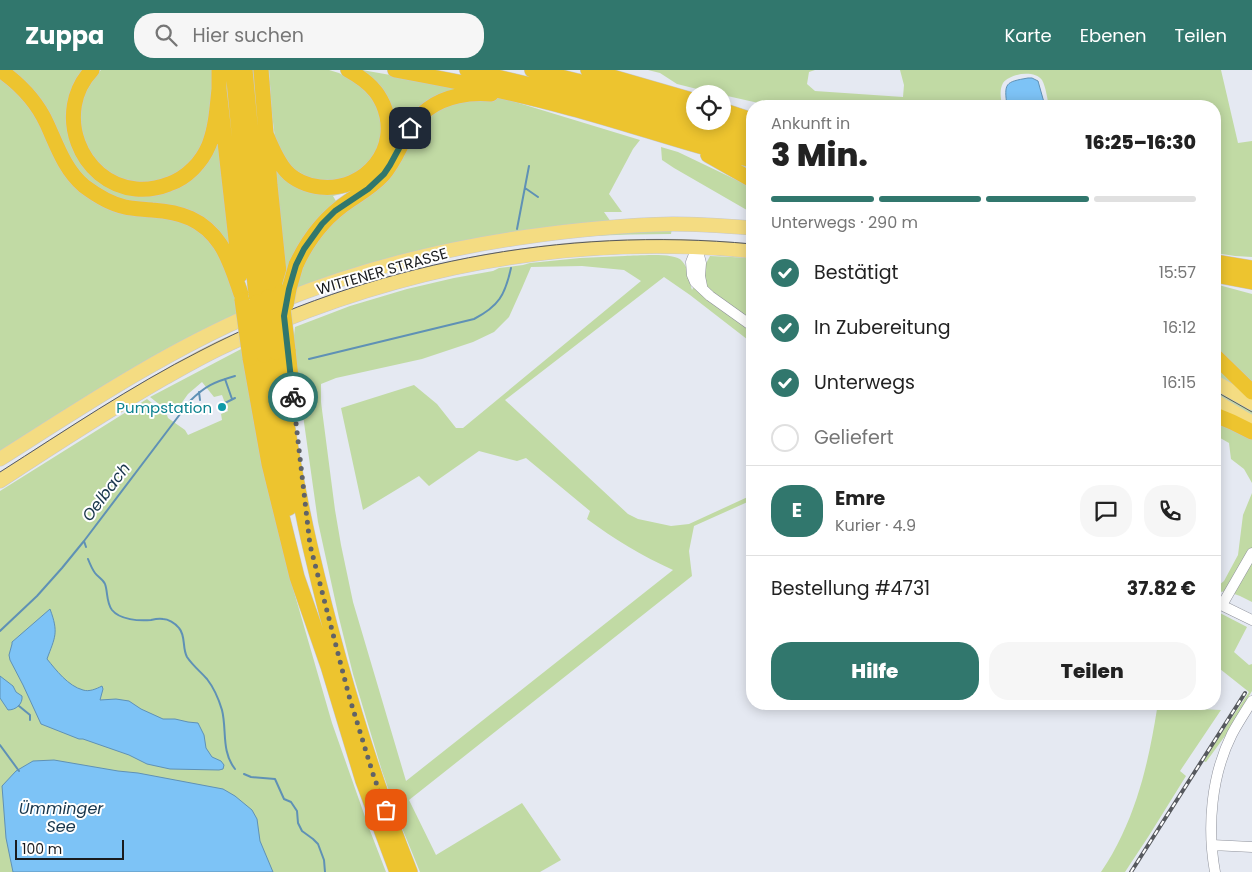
<!DOCTYPE html>
<html lang="de">
<head>
<meta charset="utf-8">
<style>
	:root { --surface:#fff; --page:#f6f6f6; --text:#222; --muted:#767676; --line:#e0e0e0; --accent:#31776d }
	body { margin:0; font-family:Poppins,sans-serif; background:var(--page); color:var(--text); height:100vh; display:flex; flex-direction:column; font-size:19px; white-space:nowrap }
	* { box-sizing:border-box; margin:0 }
	p { font-size:16px; color:var(--muted) }
	.icon { flex:none; width:28px; height:28px; fill:none; stroke:currentColor; stroke-width:2; stroke-linecap:round; stroke-linejoin:round }
	.map { position:relative; flex:1; overflow:hidden }
	.details { position:absolute; left:746px; top:30px; width:475px; height:610px; display:flex; flex-direction:column; background:var(--surface); border-radius:20px; box-shadow:0 2px 12px #0003 }
	.details>* { flex:none }
	.fabs { position:absolute; left:686px; top:15px; display:grid; gap:10px }
	.fabs a { display:grid; place-items:center; width:45px; height:45px; border-radius:50%; background:var(--surface); box-shadow:0 2px 12px #0003; font-size:25px }
	.scale { position:absolute; left:15px; bottom:12px; width:109px; box-sizing:border-box; padding-left:5px; border:2px solid #191b1e; border-top:0; font-size:14px; line-height:18px; white-space:nowrap; color:#191b1e; -webkit-text-stroke:4px #fff; paint-order:stroke }
	.pin { position:absolute; display:grid; place-items:center; width:42px; height:42px; color:#fff; margin:-21px; border-radius:10px; box-shadow:0 2px 8px #0006 }
	.courier { position:absolute; display:grid; place-items:center; width:50px; height:50px; margin:-25px; border:4px solid #31776d; border-radius:50%; background:#fff; color:#222; box-shadow:0 1px 6px #0007 }
	.headline em { font-style:normal; font-weight:800 }
	.headline div { display:flex; flex-direction:column-reverse }
	.headline { display:flex; align-items:center; justify-content:space-between; height:85px; padding:0 25px }
	h1 { font-size:32px; font-weight:800; line-height:38px }
	.bar { display:grid; grid-template-columns:repeat(4,1fr); gap:8px 5px; align-content:center; height:60px; padding:0 25px }
	.bar i { height:6px; border-radius:4px; background:var(--line) }
	.bar .current { background:var(--accent) }
	.bar p { grid-column:span 4 }
	.line { display:flex; align-items:center; gap:12px; padding:0 25px; border-top:1px solid var(--line) }
	.line div { flex:1 }
	.round { display:grid; place-items:center; flex:none; width:52px; height:52px; border-radius:20px; background:var(--page) }
	ol { padding:0 25px; list-style:none }
	li { display:flex; align-items:center; gap:15px; height:55px }
	li p { margin-inline-start:auto }
	li .icon { padding:5px; border-radius:50%; background:var(--accent); color:#fff; stroke-width:4 }
	li:last-child { color:var(--muted) }
	li i { width:28px; height:28px; border:2px solid var(--line); border-radius:50% }
	.action { display:flex; gap:10px; margin-top:auto; padding:10px 25px }
	.action a { flex:1; height:58px; border-radius:20px; background:var(--accent); color:#fff; font-size:20px; font-weight:800; line-height:58px; text-align:center }
	.action a+a { background:var(--page); color:var(--text) }
	header { display:flex; align-items:center; gap:30px; box-sizing:border-box; height:70px; padding:0 25px; background:var(--accent); color:#fff }
	header strong { font-size:24px }
	nav { display:flex; gap:28px; margin-inline-start:auto; font-size:18px }
	.search { width:350px; height:45px; background:var(--page); display:flex; align-items:center; gap:12px; box-sizing:border-box; padding:0 18px; border-radius:20px; color:var(--muted); font-size:19px }
	.map>svg:first-child { display:block }
</style>
</head>
<body>
<header>
<strong>Zuppa</strong>
<div class="search"><svg class="icon" aria-label="search" viewBox="0 0 24 24"><circle cx="10" cy="10" r="6"/><path d="M15 15l6 6"/></svg>Hier suchen</div>
<nav><a>Karte</a><a>Ebenen</a><a>Teilen</a></nav>
</header>
<div class="map">
<svg width="1252" height="802" viewBox="0 0 1252 802">
	<rect width="100%" height="100%" fill="#e5e9f2"/>
	<path fill="#c1daa4" fill-rule="evenodd" d="M7 0H88L70 46 101 107 164 120 219 61 232 184 209 155 121 134 85 112Z
		M101 0H212L211 40 201 79 182 100 164 109 142 113 125 110 111 104 97 92 85 75 79 47 84 25 96 5Z
		M269 0H329L339 3 360 15 373 29 381 46V68L373 88 358 102 339 110H317L306 106 292 98 284 89 275 68 272 44Z
		M362 0 470 19 405 61 352 125 349 122 333 126 336 131 340 133 286 217 272 90 285 105 348 118 391 62Z
		M648 0H815L809 2 807 14 815 21 903 27 904 15 900 0H1221L1238 73 1252 71V187L1235 186 1215 183V36H1049C1047 28 1046 17 1042 10 1035 0 1010 3 1003 13 999 20 1001 29 1002 36H772L723 25 722 24H717L677 14 660 3Z
		M0 8 28 33 73 113 185 152 209 169 231 205 238 245 0 384Z
		M502 28 640 70 633 79 609 124 622 142H604L611 152 295 220 302 198 312 177 326 159 425 49 441 38 468 29Z
		M661 77 678 82 747 115 739 95 740 92 752 95V143L674 98 662 90Z
		M672 158 671 164C596 164 521 169 447 186 395 197 344 214 294 232V231C319 222 344 212 369 205 467 176 570 162 672 158Z
		M625 186C637 186 675 182 682 191 689 198 689 211 692 220L710 186 752 188V273L690 225 664 207 505 330 628 444 638 449 671 456 689 454 752 425V430L694 456 689 481 692 506 409 730 436 785 522 733 561 790 540 802H420L402 758 382 701 353 604 339 548 318 452 293 274 295 257 350 236 407 219 454 208 493 201 499 198 523 195 530 193 580 188ZM582 196 624 200 641 211 463 358H456L437 334 414 315 341 338 363 440 419 406 429 416 479 381 517 391 526 388 590 441 587 449C614 469 642 486 673 500L406 711 353 532 341 475 335 440 321 332V314L336 308 422 289 473 272 494 262 509 247 522 218 531 197Z
		M1215 214 1252 224V413L1244 399 1231 389 1229 373 1215 365Z
		M243 278 290 508 332 653 369 758 386 802H0V421L147 329 167 345 168 348 185 360 188 365 222 350 221 344 228 341 222 325 214 327 202 312 188 324 173 345 169 342 150 327Z
		M1252 423V532L1240 526 1226 521 1215 523V514L1219 515 1224 511 1238 485 1243 445Z
		M1218 542 1247 557 1234 582 1249 595 1252 594V621L1225 666 1206 692 1203 691 1249 622 1215 595V548Z
		M1170 638 1221 640 1180 701 1186 706 1150 764 1125 802H1101C1109 790 1116 778 1122 765 1141 725 1150 683 1157 639Z"/>
	<path fill="#7dc3f6" stroke="#5f91b5" d="M1028 8H1032L1038 11 1045 36H1007C1004 13 1005 12 1028 8Z
		M50 539C59 563 55 567 47 589 56 600 68 616 83 620 89 622 96 619 102 616L103 619 100 630 116 629 129 631 141 639 163 649H175L188 652 198 653 204 665 206 678 212 687 221 691 224 695 223 699 219 700 170 699 147 694 129 685 83 669H79L41 654 23 615 10 590 9 585 12 574V572Z
		M0 606 13 616 16 622 22 626C23 634 16 640 8 640L0 628Z
		M54 690 118 701 138 703 223 719 235 726 252 740 257 749 260 771 273 802H13L6 768 2 716 16 701 33 691Z"/>
	<g fill="none" stroke-linecap="round" stroke-linejoin="round">
		<path stroke="#5f91b5" stroke-width="2" d="M525 118 538 127
			M517 159 529 96
			M309 289 474 249C499 236 505 225 511 198
			M225 309 232 329
			M199 322 200 330
			M225 333 235 328
			M84 471 86 477
			M88 489C90 494 92 499 95 503 98 507 103 509 105 514 108 522 106 532 112 540 120 550 139 551 151 550 155 549 159 548 163 549 168 549 175 553 179 558 186 566 182 578 187 587 193 596 201 602 207 609 214 618 219 630 222 640 227 660 221 681 235 699
			M0 561 37 526 62 498 84 471 190 331C205 316 214 312 235 306
			M19 636 30 645V650
			M0 675 19 701
			M244 704 251 707 275 709 284 729 291 732 297 741 298 753 302 761 313 769 318 774 324 790 325 802"/>
		<g stroke="#8f929b" stroke-width="11">
			<path id="minor" d="M697 177 691 192 692 205 695 212 710 226 752 256
				M697 177 701 193 700 206 702 216
				M1215 532 1252 550
				M1222 535 1252 483
				M1212 775 1252 777
				M1215 802C1207 757 1211 706 1232 664 1238 653 1245 642 1252 631"/>
		</g>
		<g stroke="#c8c8c9" stroke-width="15">
			<path id="major" d="M279 232C358 200 441 179 525 167 574 160 623 155 673 154 699 154 726 156 752 158
				M1215 312 1252 333
				M1215 331 1252 353
				M0 389C82 337 163 283 253 244
				M0 411C53 376 106 342 161 310 184 297 206 284 229 274 394 197 571 163 752 181"/>
		</g>
		<g stroke="#c8c8c9" stroke-width="16">
			<path id="highway" d="M0 0C20 14 37 32 47 54 57 76 65 100 84 116 96 125 111 134 125 137 133 139 143 139 152 140 181 142 203 149 220 174 230 189 235 207 241 224
				M92 0C53 41 79 113 136 119 147 120 159 118 169 114 187 108 202 92 209 75 216 57 217 38 219 19
				M219 0V19L240 205
				M233 0 246 134 257 232
				M245 0 258 137 268 227
				M261 0 270 115 281 222
				M395 0C454 11 512 22 570 38 631 54 691 76 752 90
				M467 0 573 25 752 77
				M532 0 577 11 695 46
				M588 0 695 31
				M722 40 752 50
				M713 51 752 64
				M266 64C271 76 277 91 286 101 294 110 308 116 320 117 366 122 402 78 383 34 381 30 378 24 375 21 368 12 357 5 348 0
				M708 85 752 110
				M1215 192 1252 198
				M296 195C308 169 325 147 349 131 361 123 373 116 383 105 401 85 404 57 428 39 445 26 470 22 491 24
				M1215 205 1252 212
				M288 280 294 335
				M276 282C286 347 295 412 310 476 336 587 368 696 410 802
				M264 285 278 375 289 438
				M1215 286 1252 322
				M250 288 269 394 297 507 328 596 363 711 397 802
				M1215 345 1232 352 1252 362"/>
		</g>
		<use href="#minor" stroke="#fff" stroke-width="10"/>
		<use href="#major" stroke="#f4dc82" stroke-width="14"/>
		<use href="#highway" stroke="#edc42f" stroke-width="15"/>
		<path stroke="#56595e" stroke-width="1" d="M1215 321 1252 342
			M0 402C66 360 131 316 200 281 370 193 562 156 752 174"/>
		<g stroke="#56595e" stroke-width="4">
			<path id="rail" d="M1131 802 1245 623"/>
		</g>
		<use href="#rail" stroke="#fff" stroke-width="2" stroke-dasharray="5.5" stroke-linecap="butt"/>
		<g stroke="#c8c8c9" stroke-width="16" stroke-linecap="butt">
			<path id="highway-bridge" d="M281 222 288 280
				M268 227 276 282
				M242 230 250 288
				M257 232 264 285
				M286 235 289 219 296 195"/>
		</g>
		<use href="#highway-bridge" stroke="#edc42f" stroke-width="15"/>
	</g>
	<g fill="none" stroke-linecap="round" stroke-linejoin="round">
		<path stroke="#606368" stroke-width="5" stroke-dasharray="0 9" d="M293 327 310 475 349 626 373 704 386 740"/>
		<path stroke="#31776d" stroke-width="6" d="M293 327 284 246 289 219 296 195 304 179 322 154 335 141 368 119 384 104 390 95 410 58"/>
	</g>
	<circle fill="#0f9aa8" stroke="#fff" stroke-width="2" cx="222" cy="337" r="5"/>
	<g text-anchor="middle" dominant-baseline="central" stroke-width="4" stroke-linejoin="round" paint-order="stroke">
		<g font-size="15" fill="#191b1e" stroke="#fff">
			<text transform="translate(382 201) rotate(-16)">WITTENER STRASSE</text>
		</g>
		<g font-size="15" fill="#0d838f" stroke="#fff" text-anchor="end">
			<text x="212" y="337">Pumpstation</text>
		</g>
		<g font-size="16" font-style="italic" fill="#17354b" stroke="#fff">
			<text transform="translate(106 422) rotate(-53)">Oelbach</text>
			<text x="61" y="738">Ümminger<tspan x="61" dy="18">See</tspan></text>
		</g>
	</g>
</svg>
<div class="fabs">
<a><svg class="icon" aria-label="locate" viewBox="0 0 24 24"><circle cx="12" cy="12" r="6"/><path d="M12 2v4M12 18v4M2 12h4M18 12h4"/></svg></a>
</div>
<div class="scale">100 m</div>
<div class="pin" style="left:386px;top:740px;background:#ea580c"><svg class="icon" aria-label="bag" viewBox="0 0 24 24"><path d="M5 8h14l-1 12H6zM9 8a3 3 0 0 1 6 0"/></svg></div>
<div class="pin" style="left:410px;top:58px;background:#1f2937"><svg class="icon" aria-label="home" viewBox="0 0 24 24"><path d="M3 11l9-7 9 7M6 9v11h12V9"/></svg></div>
<div class="courier" style="left:293px;top:327px"><svg class="icon" aria-label="bike" viewBox="0 0 24 24"><circle cx="6" cy="16" r="4"/><circle cx="18" cy="16" r="4"/><path d="M6 16l4-8h5l3 8M10 8l3 8H6M13 5h3"/></svg></div>
<section class="details">
<div class="headline"><div><h1>3 Min.</h1><p>Ankunft in</p></div><em>16:25–16:30</em></div>
<div class="bar"><i class="current"></i><i class="current"></i><i class="current"></i><i></i><p>Unterwegs · 290 m</p></div>
<ol>
<li><svg class="icon" aria-label="check" viewBox="0 0 24 24"><path d="M5 12l5 5 9-10"/></svg>Bestätigt<p>15:57</p></li>
<li><svg class="icon" aria-label="check" viewBox="0 0 24 24"><path d="M5 12l5 5 9-10"/></svg>In Zubereitung<p>16:12</p></li>
<li><svg class="icon" aria-label="check" viewBox="0 0 24 24"><path d="M5 12l5 5 9-10"/></svg>Unterwegs<p>16:15</p></li>
<li><i></i>Geliefert</li>
</ol>
<div class="line" style="height:90px"><b class="round" style="background:var(--accent);color:#fff">E</b><div><b>Emre</b><p>Kurier · 4.9</p></div><a class="round"><svg class="icon" aria-label="chat" viewBox="0 0 24 24"><path d="M4 5h16v11H9l-5 4z"/></svg></a><a class="round"><svg class="icon" aria-label="phone" viewBox="0 0 24 24"><path d="M5 4h4l2 5-3 2q2 4 5 5l2-3 5 2v4C11 20 4 13 5 4z"/></svg></a></div>
<div class="line" style="height:65px"><div>Bestellung #4731</div><b>37.82 €</b></div>
<div class="action"><a>Hilfe</a><a>Teilen</a></div>
</section>
</div>
</body>
</html>
